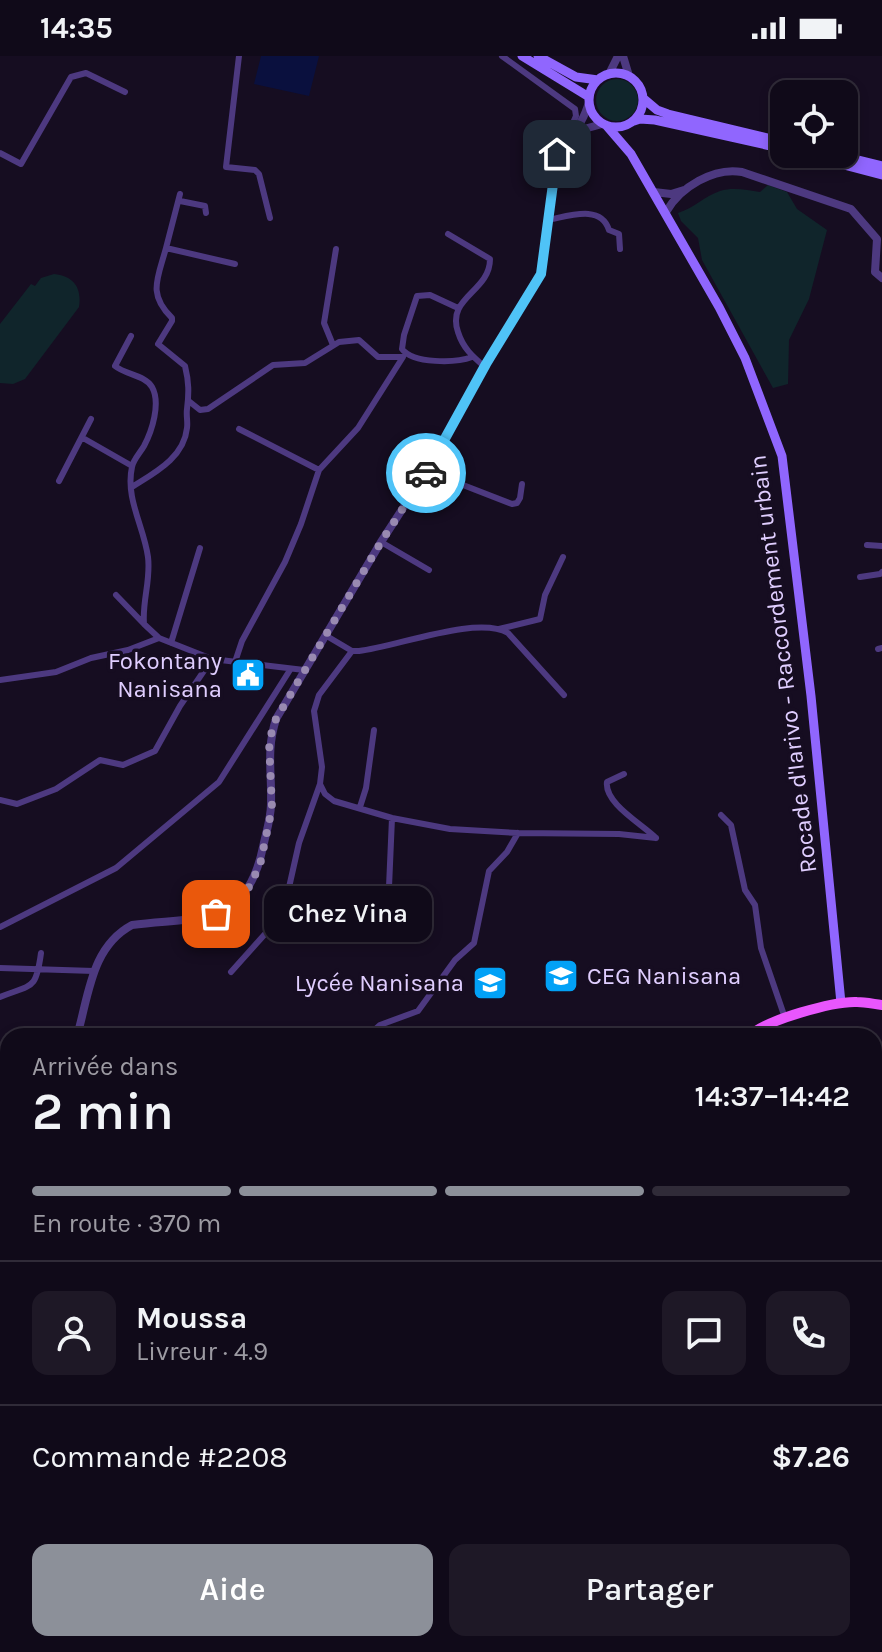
<!DOCTYPE html>
<html lang="fr">
<head>
<meta charset="utf-8">
<style>
	:root { --surface:#100a19; --page:#1e1826; --text:#f1f3f6; --muted:#9c9aa2; --line:#302b38; --accent:#8c9099 }
	body { margin:0; font-family:Karla,sans-serif; background:var(--page); color:var(--text); height:100vh; display:flex; flex-direction:column; font-size:30px; white-space:nowrap }
	* { box-sizing:border-box; margin:0 }
	p { font-size:26px; color:var(--muted) }
	.icon { flex:none; width:44px; height:44px; fill:none; stroke:currentColor; stroke-width:2; stroke-linecap:round; stroke-linejoin:round }
	.map { position:relative; flex:1; overflow:hidden }
	.details { position:absolute; left:0px; top:972px; width:882px; height:624px; display:flex; flex-direction:column; background:var(--surface); border-radius:24px 24px 0 0; box-shadow:0 4px 12px #0003,0 0 0 2px var(--line) }
	.details>* { flex:none }
	.controls { position:absolute; left:770px; top:24px; display:grid; gap:16px }
	.controls a { display:grid; place-items:center; width:88px; height:88px; border-radius:16px; background:var(--surface); box-shadow:0 4px 12px #0003,0 0 0 2px var(--line); font-size:40px }
	.pin { position:absolute; display:grid; place-items:center; width:68px; height:68px; color:#fff; margin:-34px; border-radius:16px; box-shadow:0 4px 12px #0006 }
	.courier { position:absolute; display:grid; place-items:center; width:80px; height:80px; margin:-40px; border:6px solid #4fc3f7; border-radius:50%; background:#fff; color:#222; box-shadow:0 2px 10px #0007 }
	.bubble { position:absolute; height:56px; border-radius:16px; background:var(--surface); box-shadow:0 4px 12px #0003,0 0 0 2px var(--line); font-size:26px; font-weight:600; line-height:56px; text-align:center }
	.headline em { font-style:normal; font-weight:600 }
	.headline div { display:flex; flex-direction:column-reverse }
	.headline { display:flex; align-items:center; justify-content:space-between; height:136px; padding:0 32px }
	h1 { font-size:52px; font-weight:600; line-height:60px }
	.bar { display:grid; grid-template-columns:repeat(4,1fr); gap:12px 8px; align-content:center; height:96px; padding:0 32px }
	.bar i { height:10px; border-radius:6px; background:var(--line) }
	.bar .on { background:var(--accent) }
	.bar p { grid-column:span 4 }
	.line { display:flex; align-items:center; gap:20px; padding:0 32px; border-top:2px solid var(--line) }
	.line div { flex:1 }
	.round { display:grid; place-items:center; flex:none; width:84px; height:84px; border-radius:16px; background:var(--page) }
	.button { display:flex; gap:16px; margin-top:auto; padding:16px 32px }
	.button a { flex:1; height:92px; border-radius:16px; background:var(--accent); color:#fff; font-size:32px; font-weight:600; line-height:92px; text-align:center }
	.button a+a { background:var(--page); color:var(--text) }
	.status { display:flex; justify-content:space-between; align-items:center; height:56px; padding:0 40px; background:var(--surface); direction:ltr }
	.status svg { height:22px; fill:currentColor }
	.map>svg:first-child { display:block }
</style>
</head>
<body>
<div class="status"><b>14:35</b><svg viewBox="0 0 49 12"><path d="M0 12V9h3v3zM5 12V6h3v6zM10 12V3h3v9zM15 12V0h3v12zM26 1h20v11H26zM47 4h2v5h-2z"/></svg></div>
<div class="map">
<svg width="882" height="1596" viewBox="0 0 882 1596">
	<rect width="100%" height="100%" fill="#160d21"/>
	<path fill="#10252b" d="M596 44a21 21 0 1 1 42 0a21 21 0 1 1-42 0Z
		M768 129 787 136 797 153 827 174 809 243 789 284 788 328 773 332 702 204 698 182 681 165 678 157C694 152 705 140 720 135 733 131 747 134 760 136Z
		M54 218C74 220 82 232 79 251L25 323 13 328 0 327V268L31 228 35 230 41 222Z"/>
	<path fill="#0a103e" d="M261 0H319L309 40 254 28Z"/>
	<g fill="none" stroke-linecap="round" stroke-linejoin="round">
		<path stroke="#4d3980" stroke-width="6" d="M239 0 226 111 255 114 259 118 270 162
			M502 0 575 53 576 60 569 76
			M0 97 21 108 71 21 86 17 125 36
			M180 145 205 150 206 157
			M548 164C569 160 601 148 609 174L619 178 620 193
			M448 178 490 203C490 236 446 241 458 276 463 292 472 300 485 311
			M166 192 180 138
			M458 252 430 239 417 240 404 279 402 293C413 308 456 307 472 301
			M131 280 115 310C126 319 145 319 152 331 161 347 152 375 144 390 140 397 133 404 132 411 125 442 144 471 148 501 151 524 142 545 144 568L159 582
			M333 289 324 267 336 193
			M190 346 200 354 208 353 273 309 305 307 339 286 359 284 378 301H403L358 372 319 414 301 468 285 506 242 585 235 606
			M239 373 319 414
			M83 382 132 410
			M427 415 512 448 517 447 520 442 522 428
			M59 425 91 363
			M132 431C154 417 184 402 187 372 188 366 186 359 187 353 189 337 189 326 185 310L158 288 172 265V262C147 238 158 222 166 192L235 208
			M381 486 429 514
			M867 489 882 490
			M860 521 880 518 882 516
			M116 539 144 568
			M499 573 540 563 545 539 563 501
			M325 579 352 595H359C396 591 477 559 508 577L564 639
			M171 587 200 492
			M878 593 882 592
			M352 595 319 639 314 655 322 711 320 728 325 738 334 745 392 762 450 773 518 777 619 778 656 782
			M0 624 56 616 91 602 128 594 159 582 212 603 304 614
			M624 718 607 726C604 747 642 768 656 782
			M0 744 17 748 56 733 100 704 123 709 155 695 180 650 212 603
			M360 751 366 732 374 674
			M721 759 731 769 745 834 755 849 761 892 785 962
			M392 762 389 831 395 849 416 875
			M0 871 116 812 219 726 290 614
			M0 912 94 915
			M231 916 283 858 299 787 320 728
			M0 941C33 928 36 934 41 897
			M368 980 380 969 418 955 455 904 474 887 489 815 507 796 518 777
			M874 1314 882 1312
			M112 1596 113 1588
			M418 1596 429 1588"/>
		<path stroke="#4d3980" stroke-width="8" d="M623 0 629 20
			M609 18 618 0
			M577 75 602 68
			M654 136 671 138 684 134
			M666 156C680 131 714 111 742 116L851 153 877 183 875 216 882 222
			M77 980C89 939 91 891 132 869 200 860 246 873 263 791 266 777 271 762 271 748 272 716 266 695 276 663L381 486 427 415 486 308 541 218 557 98C570 76 581 74 589 46
			M0 1375 8 1383
			M135 1588 137 1596"/>
		<path stroke="#9066fe" stroke-width="9" d="M522 0 589 41
			M538 0 576 21 598 24
			M589 44a27 27 0 1 1 54 0a27 27 0 1 1-54 0Z
			M644 43 657 54 668 58 784 86
			M634 65 640 63 655 64 784 93
			M606 69 631 98 719 251 745 302 782 400 811 640 841 947
			M802 98 882 119
			M834 98 882 110"/>
		<path stroke="#e956fd" stroke-width="10" d="M750 980C765 964 834 945 857 946 865 946 874 948 882 949
			M0 1197 8 1190"/>
	</g>
	<g fill="none" stroke-linecap="round" stroke-linejoin="round">
		<path stroke="#998ab1" stroke-width="8" stroke-dasharray="0 14.4" d="M216 858 245 839 260 809 272 752 269 685 276 663 381 486 426 417"/>
		<path stroke="#4fc3f7" stroke-width="10" d="M426 417 486 308 541 218 557 98"/>
	</g>
	<defs>
		<g id="civic-square" transform="scale(1.8)"><rect x="-9" y="-9" width="18" height="18" rx="4" fill="#02a1f6" stroke="#160d21"/><path d="M-.6-6.5H3V-4.5H.6V-3L4-1V1h2V6H-6V1h2V-1L-.6-3ZM-1.2 2.5V6h2.4V2.5Z" fill="#fff"/></g>
		<g id="school-square" transform="scale(1.8)"><rect x="-9" y="-9" width="18" height="18" rx="4" fill="#02a1f6" stroke="#160d21"/><path d="M0-5L7-2L0 1L-7-2ZM-4 1L0 2.5L4 1V4Q0 6-4 4Z" fill="#fff"/></g>
	</defs>
	<g fill-rule="evenodd">
		<use href="#civic-square" x="248" y="619"/>
		<use href="#school-square" x="561" y="920"/>
		<use href="#school-square" x="490" y="927"/>
	</g>
	<g text-anchor="middle" dominant-baseline="central" stroke-width="7" stroke-linejoin="round" paint-order="stroke">
		<g font-size="24" fill="#e0ceff" stroke="#160d21" text-anchor="end">
			<text x="222" y="605">Fokontany<tspan x="222" dy="28">Nanisana</tspan></text>
			<text x="587" y="920" text-anchor="start">CEG Nanisana</text>
			<text x="464" y="927">Lycée Nanisana</text>
		</g>
		<g font-size="24" fill="#e0ceff" stroke="#160d21">
			<text transform="translate(783 608) rotate(-97)">Rocade d'Iarivo - Raccordement urbain</text>
		</g>
	</g>
</svg>
<div class="controls">
<a><svg class="icon" aria-label="locate" viewBox="0 0 24 24"><circle cx="12" cy="12" r="6"/><path d="M12 2v4M12 18v4M2 12h4M18 12h4"/></svg></a>
</div>
<div class="pin" style="left:216px;top:858px;background:#ea580c"><svg class="icon" aria-label="bag" viewBox="0 0 24 24"><path d="M5 8h14l-1 12H6zM9 8a3 3 0 0 1 6 0"/></svg></div>
<div class="pin" style="left:557px;top:98px;background:#1f2937"><svg class="icon" aria-label="home" viewBox="0 0 24 24"><path d="M3 11l9-7 9 7M6 9v11h12V9"/></svg></div>
<div class="courier" style="left:426px;top:417px"><svg class="icon" aria-label="car" viewBox="0 0 24 24"><path d="M5 17H2v-5l4-1 3-4h7l3 4 3 1v5h-3M9 17h6M6 11h13"/><circle cx="7" cy="17" r="2"/><circle cx="17" cy="17" r="2"/></svg></div>
<div class="bubble" style="left:264px;top:830px;width:168px">Chez Vina</div>
<section class="details">
<div class="headline"><div><h1>2 min</h1><p>Arrivée dans</p></div><em>14:37–14:42</em></div>
<div class="bar"><i class="on"></i><i class="on"></i><i class="on"></i><i></i><p>En route · 370 m</p></div>
<div class="line" style="height:144px"><a class="round"><svg class="icon" aria-label="person" viewBox="0 0 24 24"><circle cx="12" cy="8" r="4"/><path d="M4 21q1-7 8-7t8 7"/></svg></a><div><b>Moussa</b><p>Livreur · 4.9</p></div><a class="round"><svg class="icon" aria-label="chat" viewBox="0 0 24 24"><path d="M4 5h16v11H9l-5 4z"/></svg></a><a class="round"><svg class="icon" aria-label="phone" viewBox="0 0 24 24"><path d="M5 4h4l2 5-3 2q2 4 5 5l2-3 5 2v4C11 20 4 13 5 4z"/></svg></a></div>
<div class="line" style="height:104px"><div>Commande #2208</div><b>$7.26</b></div>
<div class="button"><a>Aide</a><a>Partager</a></div>
</section>
</div>
</body>
</html>
